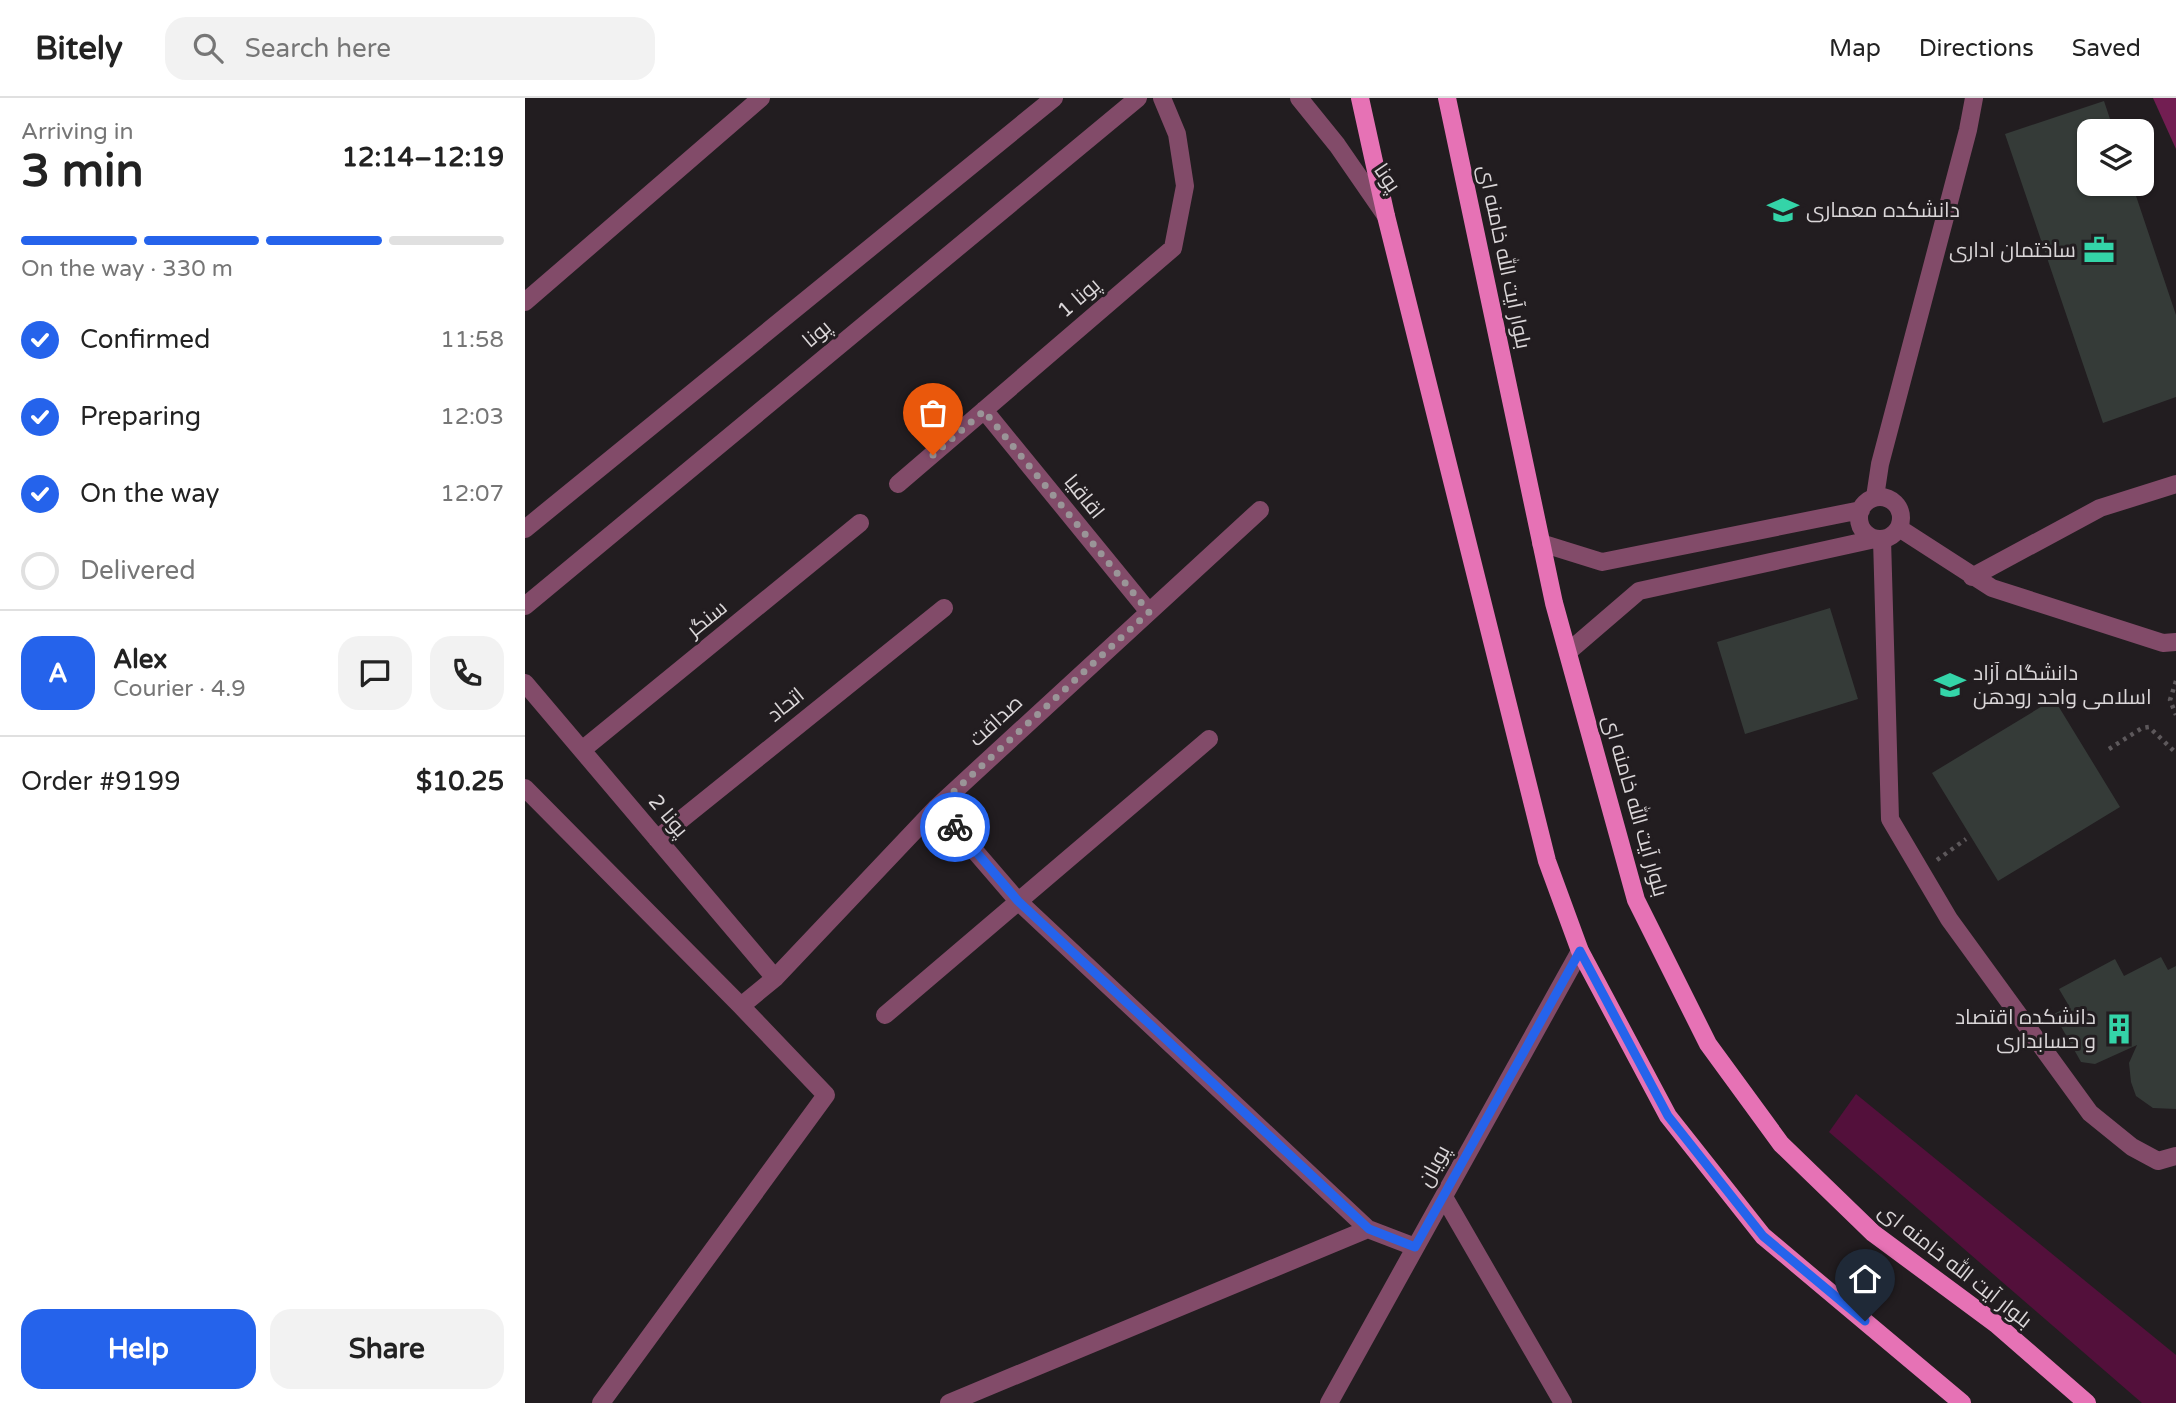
<!DOCTYPE html>
<html lang="en">
<head>
<meta charset="utf-8">
<style>
	:root { --surface:#fff; --page:#f2f2f2; --text:#222; --muted:#767676; --line:#e0e0e0; --accent:#2563eb }
	body { margin:0; font-family:"Varela Round",Cairo,sans-serif; background:var(--page); color:var(--text); height:100vh; display:flex; flex-direction:column; font-size:26px; white-space:nowrap }
	* { box-sizing:border-box; margin:0 }
	p { font-size:23px; color:var(--muted) }
	.icon { flex:none; width:38px; height:38px; fill:none; stroke:currentColor; stroke-width:2; stroke-linecap:round; stroke-linejoin:round }
	.map { position:relative; flex:1; overflow:hidden }
	.side { display:flex; flex-direction:column; background:var(--surface); width:525px }
	.side>* { flex:none }
	.fabs { position:absolute; left:1552px; top:21px; display:grid; gap:14px }
	.fabs a { display:grid; place-items:center; width:77px; height:77px; border-radius:14px; background:var(--surface); box-shadow:0 2px 5px #0004; font-size:35px }
	.pin { position:absolute; display:grid; place-items:center; width:60px; height:60px; color:#fff; margin:-72px -30px; border-radius:50% 50% 50% 0; rotate:-45deg; box-shadow:0 0 7px #0007 }
	.pin .icon { rotate:45deg }
	.courier { position:absolute; display:grid; place-items:center; width:70px; height:70px; margin:-35px; border:5px solid #2563eb; border-radius:50%; background:#fff; color:#222; box-shadow:0 2px 9px #0007 }
	.headline em { font-style:normal; font-weight:700 }
	.headline div { display:flex; flex-direction:column-reverse }
	.headline { display:flex; align-items:center; justify-content:space-between; height:119px; padding:0 21px }
	h1 { font-size:46px; font-weight:700; line-height:52px }
	.bar { display:grid; grid-template-columns:repeat(4,1fr); gap:10px 7px; align-content:center; height:84px; padding:0 21px }
	.bar i { height:9px; border-radius:5px; background:var(--line) }
	.bar .selected { background:var(--accent) }
	.bar p { grid-column:span 4 }
	.line { display:flex; align-items:center; gap:18px; padding:0 21px; border-top:2px solid var(--line) }
	.line div { flex:1 }
	.round { display:grid; place-items:center; flex:none; width:74px; height:74px; border-radius:21px; background:var(--page) }
	ol { padding:0 21px; list-style:none }
	li { display:flex; align-items:center; gap:21px; height:77px }
	li p { margin-inline-start:auto }
	li .icon { padding:7px; border-radius:50%; background:var(--accent); color:#fff; stroke-width:4 }
	li:last-child { color:var(--muted) }
	li i { width:38px; height:38px; border:4px solid var(--line); border-radius:50% }
	.cta { display:flex; gap:14px; margin-top:auto; padding:14px 21px }
	.cta a { flex:1; height:80px; border-radius:21px; background:var(--accent); color:#fff; font-size:28px; font-weight:700; line-height:80px; text-align:center }
	.cta a+a { background:var(--page); color:var(--text) }
	header { display:flex; align-items:center; gap:42px; box-sizing:border-box; height:98px; padding:0 35px; background:var(--surface); border-bottom:2px solid var(--line) }
	header strong { font-size:33px }
	nav { display:flex; gap:38px; margin-inline-start:auto; font-size:24px }
	.search { width:490px; height:63px; background:var(--page); display:flex; align-items:center; gap:18px; box-sizing:border-box; padding:0 24px; border-radius:21px; color:var(--muted); font-size:26px }
	main { display:flex; flex:1; min-height:0 }
	.map>svg:first-child { display:block }
</style>
</head>
<body>
<header>
<strong>Bitely</strong>
<div class="search"><svg class="icon" aria-label="search" viewBox="0 0 24 24"><circle cx="10" cy="10" r="6"/><path d="M15 15l6 6"/></svg>Search here</div>
<nav><a>Map</a><a>Directions</a><a>Saved</a></nav>
</header>
<main>
<section class="side">
<div class="headline"><div><h1>3 min</h1><p>Arriving in</p></div><em>12:14–12:19</em></div>
<div class="bar"><i class="selected"></i><i class="selected"></i><i class="selected"></i><i></i><p>On the way · 330 m</p></div>
<ol>
<li><svg class="icon" aria-label="check" viewBox="0 0 24 24"><path d="M5 12l5 5 9-10"/></svg>Confirmed<p>11:58</p></li>
<li><svg class="icon" aria-label="check" viewBox="0 0 24 24"><path d="M5 12l5 5 9-10"/></svg>Preparing<p>12:03</p></li>
<li><svg class="icon" aria-label="check" viewBox="0 0 24 24"><path d="M5 12l5 5 9-10"/></svg>On the way<p>12:07</p></li>
<li><i></i>Delivered</li>
</ol>
<div class="line" style="height:126px"><b class="round" style="background:var(--accent);color:#fff">A</b><div><b>Alex</b><p>Courier · 4.9</p></div><a class="round"><svg class="icon" aria-label="chat" viewBox="0 0 24 24"><path d="M4 5h16v11H9l-5 4z"/></svg></a><a class="round"><svg class="icon" aria-label="phone" viewBox="0 0 24 24"><path d="M5 4h4l2 5-3 2q2 4 5 5l2-3 5 2v4C11 20 4 13 5 4z"/></svg></a></div>
<div class="line" style="height:91px"><div>Order #9199</div><b>$10.25</b></div>
<div class="cta"><a>Help</a><a>Share</a></div>
</section>
<div class="map">
<svg width="1651" height="1305" viewBox="0 0 1651 1305">
	<rect width="100%" height="100%" fill="#221d20"/>
	<path fill="#53103b" d="M1331 996 1651 1257V1305H1617L1304 1034Z"/>
	<path fill="#721e52" d="M1628 0H1651V51Z"/>
	<path fill="#353b38" d="M1579 3 1589 33H1564V86H1607L1651 217V299L1578 325 1480 36Z
		M1305 510 1333 601 1220 636 1192 544Z
		M1529 601 1595 709 1473 783 1407 675Z
		M1636 859 1643 872 1651 868V1011L1628 1010 1611 998 1606 984 1604 965 1612 947 1570 966 1556 964 1529 916 1544 908 1534 891 1590 861 1599 878Z"/>
	<g fill="none" stroke-linecap="round" stroke-linejoin="round">
		<path stroke="#5d585b" stroke-width="4.5" stroke-dasharray="3.5 5" stroke-linecap="butt" d="M1651 583 1645 602 1651 617
			M1584 651 1617 630 1624 629 1651 655
			M1412 762 1441 741"/>
		<path stroke="#824b69" stroke-width="18" d="M774 0 812 47 861 118
			M0 204 236 0
			M459 312 624 514
			M373 386 648 150 660 88 652 36 637 0
			M1334 420a21 21 0 1 1 42 0a21 21 0 1 1-42 0Z
			M1350 399 1355 366 1443 32 1449 0
			M1374 430 1467 490 1638 545 1651 544
			M0 431 529 0
			M1357 441 1365 721 1424 821 1565 1015 1607 1049 1633 1063 1651 1058
			M1016 445 1077 464 1336 412
			M1447 479 1575 410 1651 386
			M0 508 613 0
			M1043 554 1114 493 1350 441
			M0 585 250 880
			M57 652 335 425
			M0 690 216 908 301 997 76 1305
			M412 709 493 803 843 1131 890 1149
			M132 741 419 510
			M216 908 250 880 412 709 735 412
			M360 917 684 641
			M919 1099 1038 1305
			M424 1305 843 1131
			M804 1305 1055 853"/>
		<path stroke="#e672b5" stroke-width="18" d="M835 0 861 118 1022 763 1055 853 1143 1018 1238 1138 1437 1305
			M922 0 1029 505 1111 802 1183 946 1256 1046 1348 1135 1471 1226 1562 1305"/>
	</g>
	<g fill="none" stroke-linecap="round" stroke-linejoin="round">
		<path stroke="#9a9598" stroke-width="7" stroke-dasharray="0 12.6" d="M408 357 459 313 624 514 412 709 430 729"/>
		<path stroke="#2563eb" stroke-width="9" d="M430 729 493 803 844 1131 890 1149 1055 853 1143 1018 1238 1138 1340 1223"/>
	</g>
	<defs>
		<g id="university-bare" transform="scale(2.415)"><path d="M0-5L7-2L0 1L-7-2ZM-4 1L0 2.5L4 1V4Q0 6-4 4Z" fill="#34d4a8" stroke="#221d20" stroke-width="2.5" paint-order="stroke"/></g>
		<g id="office-bare" transform="scale(2.415)"><path d="M-6-3h4V-5.5h4V-3h4V5H-6ZM-1-4.5V-3h2v-1.5ZM-6 0V1H6V0Z" fill="#34d4a8" stroke="#221d20" stroke-width="2.5" paint-order="stroke"/></g>
		<g id="building-bare" transform="scale(2.415)"><path d="M-4-6H4V6H1V3H-1V6H-4ZM-2.5-4.3h1.7v1.8h-1.7ZM.8-4.3h1.7v1.8H.8ZM-2.5-1h1.7V.8h-1.7ZM.8-1h1.7V.8H.8Z" fill="#34d4a8" stroke="#221d20" stroke-width="2.5" paint-order="stroke"/></g>
	</defs>
	<g fill-rule="evenodd">
		<use href="#university-bare" x="1258" y="112"/>
		<use href="#office-bare" x="1574" y="152"/>
		<use href="#university-bare" x="1425" y="587"/>
		<use href="#building-bare" x="1594" y="931"/>
	</g>
	<g text-anchor="middle" dominant-baseline="central" stroke-width="6" stroke-linejoin="round" paint-order="stroke">
		<g font-size="21" fill="#dad6d8" stroke="#221d20">
			<text transform="translate(862 80) rotate(56)">پونا</text>
			<text transform="translate(979 159) rotate(78)">بلوار آیت الله خامنه ای</text>
			<text transform="translate(554 200) rotate(-41)">پونا 1</text>
			<text transform="translate(292 236) rotate(-40)">پونا</text>
			<text transform="translate(559 399) rotate(51)">اقاقیا</text>
			<text transform="translate(182 521) rotate(-39)">سنگر</text>
			<text transform="translate(261 607) rotate(-39)">اتحاد</text>
			<text transform="translate(471 623) rotate(-43)">صداقت</text>
			<text transform="translate(1110 708) rotate(74)">بلوار آیت الله خامنه ای</text>
			<text transform="translate(143 718) rotate(50)">پونا 2</text>
			<text transform="translate(909 1068) rotate(-61)">پویان</text>
			<text transform="translate(1430 1168) rotate(38)">بلوار آیت الله خامنه ای</text>
		</g>
		<g font-size="21" fill="#dad6d8" stroke="#221d20" text-anchor="start">
			<text x="1281" y="112">دانشکده معماری</text>
			<text x="1551" y="152" text-anchor="end">ساختمان اداری</text>
			<text x="1448" y="575">دانشگاه آزاد<tspan x="1448" dy="24">اسلامی واحد رودهن</tspan></text>
			<text x="1571" y="919" text-anchor="end">دانشکده اقتصاد<tspan x="1571" dy="24">و حسابداری</tspan></text>
		</g>
	</g>
</svg>
<div class="fabs">
<a><svg class="icon" aria-label="layers" viewBox="0 0 24 24"><path d="M12 4l9 5-9 5-9-5zM3 14l9 5 9-5"/></svg></a>
</div>
<div class="pin" style="left:408px;top:357px;background:#ea580c"><svg class="icon" aria-label="bag" viewBox="0 0 24 24"><path d="M5 8h14l-1 12H6zM9 8a3 3 0 0 1 6 0"/></svg></div>
<div class="pin" style="left:1340px;top:1223px;background:#1f2937"><svg class="icon" aria-label="home" viewBox="0 0 24 24"><path d="M3 11l9-7 9 7M6 9v11h12V9"/></svg></div>
<div class="courier" style="left:430px;top:729px"><svg class="icon" aria-label="bike" viewBox="0 0 24 24"><circle cx="6" cy="16" r="4"/><circle cx="18" cy="16" r="4"/><path d="M6 16l4-8h5l3 8M10 8l3 8H6M13 5h3"/></svg></div>
</div>
</main>
</body>
</html>
